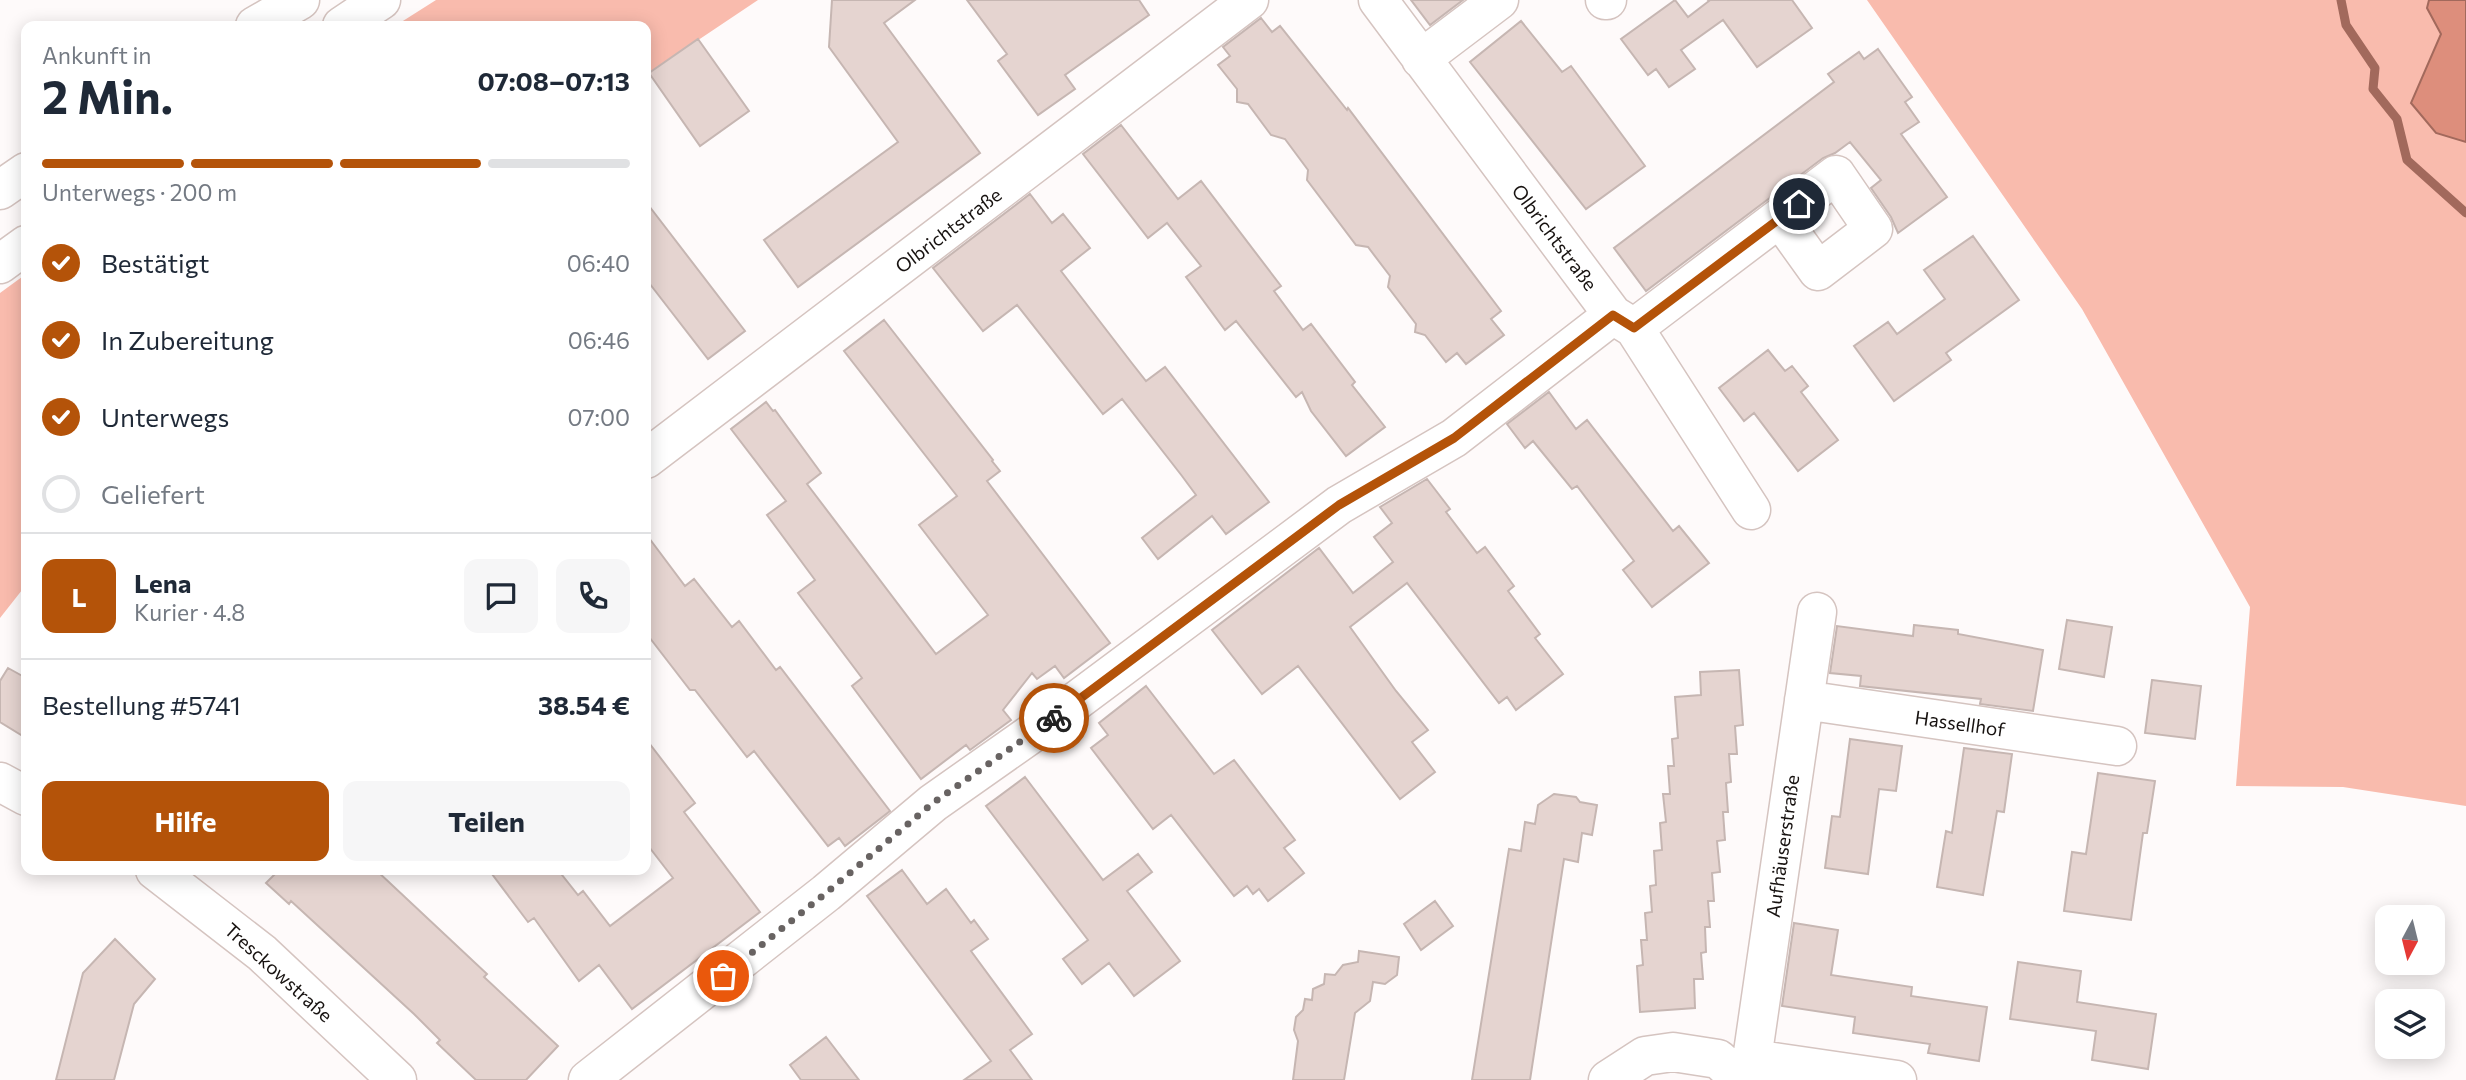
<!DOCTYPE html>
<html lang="de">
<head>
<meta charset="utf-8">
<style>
	:root { --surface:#fff; --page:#f6f6f7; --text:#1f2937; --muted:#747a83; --line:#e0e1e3; --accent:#b45309 }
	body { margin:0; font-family:Commissioner,sans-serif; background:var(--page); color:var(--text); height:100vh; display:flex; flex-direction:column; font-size:26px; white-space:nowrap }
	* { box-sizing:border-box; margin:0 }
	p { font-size:23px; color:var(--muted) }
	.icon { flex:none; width:38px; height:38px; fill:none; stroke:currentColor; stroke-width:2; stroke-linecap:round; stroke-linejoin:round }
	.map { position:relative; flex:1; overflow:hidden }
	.details { position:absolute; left:21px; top:21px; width:630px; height:854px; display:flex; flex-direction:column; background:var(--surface); border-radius:14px; box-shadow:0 4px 18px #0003 }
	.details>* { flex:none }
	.needle { width:46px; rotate:187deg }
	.controls { position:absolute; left:2375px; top:905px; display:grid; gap:14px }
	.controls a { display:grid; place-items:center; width:70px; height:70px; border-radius:14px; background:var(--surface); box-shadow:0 4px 18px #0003; font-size:35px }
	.pin { position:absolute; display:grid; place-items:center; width:60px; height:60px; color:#fff; margin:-30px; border:4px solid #fff; border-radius:50%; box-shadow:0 2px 7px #0007 }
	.courier { position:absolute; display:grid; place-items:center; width:70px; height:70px; margin:-35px; border:5px solid #b45309; border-radius:50%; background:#fff; color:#222; box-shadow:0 2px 9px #0007 }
	.overview em { font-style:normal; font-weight:700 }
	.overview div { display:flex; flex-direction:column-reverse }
	.overview { display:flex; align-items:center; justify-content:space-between; height:119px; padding:0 21px }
	h1 { font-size:46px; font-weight:700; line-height:52px }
	.bar { display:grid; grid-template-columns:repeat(4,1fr); gap:10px 7px; align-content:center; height:84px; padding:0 21px }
	.bar i { height:9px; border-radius:5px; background:var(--line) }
	.bar .active { background:var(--accent) }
	.bar p { grid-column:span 4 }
	.line { display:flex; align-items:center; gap:18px; padding:0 21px; border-top:2px solid var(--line) }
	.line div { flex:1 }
	.round { display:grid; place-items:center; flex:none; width:74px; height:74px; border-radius:14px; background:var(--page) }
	ol { padding:0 21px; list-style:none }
	li { display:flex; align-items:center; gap:21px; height:77px }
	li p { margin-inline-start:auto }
	li .icon { padding:7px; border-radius:50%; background:var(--accent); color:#fff; stroke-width:4 }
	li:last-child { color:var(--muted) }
	li i { width:38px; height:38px; border:4px solid var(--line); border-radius:50% }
	.button { display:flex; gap:14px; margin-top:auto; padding:14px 21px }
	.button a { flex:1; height:80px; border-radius:14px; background:var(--accent); color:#fff; font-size:28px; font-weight:700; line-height:80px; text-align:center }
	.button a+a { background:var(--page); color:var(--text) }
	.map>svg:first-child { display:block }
</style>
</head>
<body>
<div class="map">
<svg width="2466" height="1080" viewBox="0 0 2466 1080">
	<rect width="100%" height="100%" fill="#fefafa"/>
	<path fill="#f9bbad" d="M436 0H758L646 75V26H395Z
		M1867 0H2429L2427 8 2441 34 2411 103 2436 133 2466 142V806L2343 787 2236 786 2250 607 2082 309Z
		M26 274V585L0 618V293Z"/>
	<path fill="#dd8e7c" stroke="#a2695c" stroke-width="2" d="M2429 0H2466V142L2436 133 2411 103 2441 34 2427 8Z"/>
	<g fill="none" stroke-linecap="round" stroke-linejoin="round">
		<path stroke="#a2695c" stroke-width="9" d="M2341 0 2346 25 2375 68 2373 89 2397 119 2407 160 2466 213"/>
	</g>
	<path fill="#e5d4d0" stroke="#c6b6b2" stroke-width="2" d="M832 0H915L884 23 980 153 798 287 764 240 898 142 829 47Z
		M967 0H1139L1149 15 1065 75 1075 89 1038 115 998 61 1007 54Z
		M1411 0H1463L1430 25Z
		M1675 0 1688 17 1709 1 1708 0H1792L1812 28 1757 67 1723 20 1681 50 1695 69 1669 87 1656 69 1648 75 1621 39Z
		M1261 18 1272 32 1280 26 1347 110 1348 108 1501 311 1491 319 1504 335 1466 364 1457 353 1446 362 1425 335 1415 332 1416 324 1388 287 1390 276 1368 247 1356 245 1307 180 1308 170 1285 139 1271 135 1248 104 1237 102V89L1218 65 1230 56 1223 47Z
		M1521 21 1562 72 1571 66 1645 166 1586 209 1470 62Z
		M698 39 749 111 700 146 649 73Z
		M1878 49 1912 97 1905 102 1919 122 1901 134 1947 197 1898 233 1891 217 1871 188 1881 180 1850 142 1835 153 1823 158 1646 291 1614 248 1834 82 1828 74 1859 52 1864 59Z
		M1121 125 1178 199 1201 181 1281 286 1274 291 1303 330 1311 324 1355 382 1352 385 1385 427 1346 456 1311 411 1302 392 1296 397 1236 321 1225 330 1186 277 1201 266 1167 223 1148 238 1083 154Z
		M1030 194 1052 223 1063 214 1090 248 1061 271 1131 362 1146 381 1165 367 1269 502 1226 534 1212 516 1158 559 1142 538 1196 495 1182 476 1122 399 1103 414 1017 305 983 331 933 268Z
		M646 202 745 331 708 359 646 279Z
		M1973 236 2019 300 1946 353 1951 360 1894 401 1854 346 1888 322 1897 334 1945 299 1924 270Z
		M884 320 993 460 992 461 1000 471 987 481 1110 643 1064 678 1055 666 1037 679 1032 673 1003 710 1011 720 970 750 966 745 921 779 852 686 862 678 798 593 815 580 767 515 786 501 731 429 766 402 773 411 775 410 821 473 807 484 936 654 988 615 919 525 957 496 844 351Z
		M1768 350 1785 371 1792 366 1808 386 1801 392 1838 440 1798 471 1754 413 1744 421 1719 388Z
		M1549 392 1576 429 1587 420 1673 531 1679 526 1709 563 1652 607 1623 570 1634 561 1577 486 1572 489 1533 441 1525 448 1507 424Z
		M1427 479 1450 509 1446 512 1477 553 1485 547 1514 586 1508 591 1540 634 1535 638 1563 674 1516 710 1507 697 1499 703 1407 583 1350 627 1396 691 1428 730 1412 742 1435 772 1400 799 1298 666 1262 694 1212 630 1319 548 1353 593 1393 562 1374 537 1392 523 1380 507Z
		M646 534 685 586 694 579 732 627 739 621 776 670 780 667 890 811 845 846 839 838 828 846 754 751 747 757 695 690H690L646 633Z
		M2067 620 2112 627 2104 677 2059 669Z
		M1914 625 1958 630V634L2043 650 2033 711 1980 704 1981 699 1860 686 1861 676 1830 673 1837 626 1913 636Z
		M8 668 26 678V738L0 722V681Z
		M1739 670 1743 725 1735 726 1737 754H1729L1731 782 1726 783 1728 812H1723L1725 840 1717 841 1720 872 1712 873 1714 901H1708L1710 927H1705L1706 952 1701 953 1703 979H1694L1695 1008 1640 1012 1637 966 1643 965 1641 940H1647L1645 913 1652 912 1650 886 1656 885 1654 851 1662 850 1660 823 1666 822 1663 794H1670L1668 766H1674L1672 739 1678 738 1675 697 1701 695 1700 672Z
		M2152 680 2201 686 2195 739 2145 733Z
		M1146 686 1214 774 1234 760 1295 840 1284 848 1304 873 1268 901 1259 889 1253 894 1247 886 1234 896 1171 815 1153 829 1091 748 1108 735 1099 723Z
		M646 739 695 803 684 812 760 912 632 1009 599 965 579 981 534 918 528 922 489 870H558L578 895 583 891 610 926 673 878 646 843Z
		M1850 739 1902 746 1896 791 1879 789 1868 874 1825 868 1832 816 1840 817Z
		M1964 748 2012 754 2004 812 1997 811 1983 895 1937 887 1946 831 1952 833Z
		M2098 773 2155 781 2147 833H2143L2131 920 2064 911 2072 852 2086 854Z
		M1025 777 1103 880 1138 854 1152 872 1127 891 1180 961 1134 996 1109 963 1082 984 1063 959 1088 940 986 806Z
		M1554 794 1576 797 1580 802 1597 805 1592 835 1582 833 1578 862 1564 859 1530 1080H1472L1509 849 1521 851 1525 822 1535 824 1538 805Z
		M279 870H376L487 974 484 977 558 1046 526 1080H476L437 1043 440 1040 414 1014 291 901 289 904 266 883Z
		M902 870 927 904 946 889 971 923 974 920 988 939 971 951 1032 1034 1010 1050 1032 1080H964L991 1061 867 896Z
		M1435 901 1453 926 1421 950 1404 924Z
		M1794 923 1838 930 1831 975 1912 987 1911 996 1987 1007 1979 1061 1928 1053 1930 1044 1853 1033 1855 1017 1782 1006Z
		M115 939 155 979 134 1004 114 1080H56L83 973Z
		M1359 951 1399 957 1397 975 1385 984 1373 982 1370 1001 1355 1013 1344 1080H1293L1298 1041 1294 1030 1296 1017 1303 1010 1305 999 1312 1000 1313 989 1324 984 1325 974 1335 975 1343 965 1358 962Z
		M2018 962 2081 971 2077 1002 2156 1014 2148 1069 2092 1060 2096 1031 2010 1019Z
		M826 1037 859 1080H801L790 1065Z"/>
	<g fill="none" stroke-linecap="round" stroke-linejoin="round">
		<g stroke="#d5c4c0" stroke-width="41">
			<path id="minor" d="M1378 0 1613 315 1634 328 1751 510
				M1605 0H1607
				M1421 59 1499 0
				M1634 328 1836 175 1873 229 1818 271 1780 218
				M646 459 1249 0
				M1804 700 2117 746
				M0 782 26 796
				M155 870 262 953 397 1080
				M1752 1059 1897 1080
				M588 1080 826 893 933 803 1048 722 1339 505 1454 438 1613 315
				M1608 1080 1645 1056 1673 1052 1718 1059 1738 1077 1739 1080
				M1749 1080 1817 612"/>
		</g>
		<g stroke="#d5c4c0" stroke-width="41">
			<path id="major" d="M255 26 300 0
				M342 26 381 0
				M0 190 26 172
				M0 264 26 245"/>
		</g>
		<use href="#minor" stroke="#fff" stroke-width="38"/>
		<use href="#major" stroke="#fff" stroke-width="38"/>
	</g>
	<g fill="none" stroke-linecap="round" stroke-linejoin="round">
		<path stroke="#686362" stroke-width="7" stroke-dasharray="0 12.6" d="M723 976 826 893 933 803 1054 718"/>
		<path stroke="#b45309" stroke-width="9" d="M1054 718 1339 505 1454 438 1613 315 1634 328 1799 204"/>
	</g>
	<g text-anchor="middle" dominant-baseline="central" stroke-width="6" stroke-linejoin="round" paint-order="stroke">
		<g font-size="19" fill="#171210" stroke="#fff">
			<text transform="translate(948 230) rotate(-37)">Olbrichtstraße</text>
			<text transform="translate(1555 237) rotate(53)">Olbrichtstraße</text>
			<text transform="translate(1960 723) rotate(8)">Hassellhof</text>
			<text transform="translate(1782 846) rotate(-82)">Aufhäuserstraße</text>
			<text transform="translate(279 972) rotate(42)">Tresckowstraße</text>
		</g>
	</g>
</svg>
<div class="controls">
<a><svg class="needle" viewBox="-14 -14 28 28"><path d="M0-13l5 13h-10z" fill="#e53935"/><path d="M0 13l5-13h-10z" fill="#747a83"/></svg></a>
<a><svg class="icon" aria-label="layers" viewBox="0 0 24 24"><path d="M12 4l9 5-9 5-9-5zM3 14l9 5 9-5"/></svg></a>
</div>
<div class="pin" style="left:723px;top:976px;background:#ea580c"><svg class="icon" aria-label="bag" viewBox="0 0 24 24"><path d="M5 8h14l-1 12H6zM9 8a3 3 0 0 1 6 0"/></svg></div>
<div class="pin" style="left:1799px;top:204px;background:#1f2937"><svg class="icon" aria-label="home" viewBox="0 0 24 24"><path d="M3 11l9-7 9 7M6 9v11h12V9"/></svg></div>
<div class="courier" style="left:1054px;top:718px"><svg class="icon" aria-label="bike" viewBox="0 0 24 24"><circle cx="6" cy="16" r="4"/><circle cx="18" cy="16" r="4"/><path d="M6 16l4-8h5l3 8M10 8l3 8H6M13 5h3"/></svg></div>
<section class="details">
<div class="overview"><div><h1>2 Min.</h1><p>Ankunft in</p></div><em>07:08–07:13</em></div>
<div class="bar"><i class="active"></i><i class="active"></i><i class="active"></i><i></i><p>Unterwegs · 200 m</p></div>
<ol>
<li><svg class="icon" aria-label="check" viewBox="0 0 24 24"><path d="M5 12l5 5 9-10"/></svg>Bestätigt<p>06:40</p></li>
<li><svg class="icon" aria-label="check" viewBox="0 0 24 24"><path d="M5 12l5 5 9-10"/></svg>In Zubereitung<p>06:46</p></li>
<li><svg class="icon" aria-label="check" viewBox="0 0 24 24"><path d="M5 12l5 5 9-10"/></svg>Unterwegs<p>07:00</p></li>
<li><i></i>Geliefert</li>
</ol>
<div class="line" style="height:126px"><b class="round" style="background:var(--accent);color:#fff">L</b><div><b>Lena</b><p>Kurier · 4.8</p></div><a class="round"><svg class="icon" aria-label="chat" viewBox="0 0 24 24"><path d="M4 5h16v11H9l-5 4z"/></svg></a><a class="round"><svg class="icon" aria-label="phone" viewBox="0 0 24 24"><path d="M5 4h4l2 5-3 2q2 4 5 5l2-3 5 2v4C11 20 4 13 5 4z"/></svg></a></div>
<div class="line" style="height:91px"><div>Bestellung #5741</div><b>38.54 €</b></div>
<div class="button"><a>Hilfe</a><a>Teilen</a></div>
</section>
</div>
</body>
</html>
